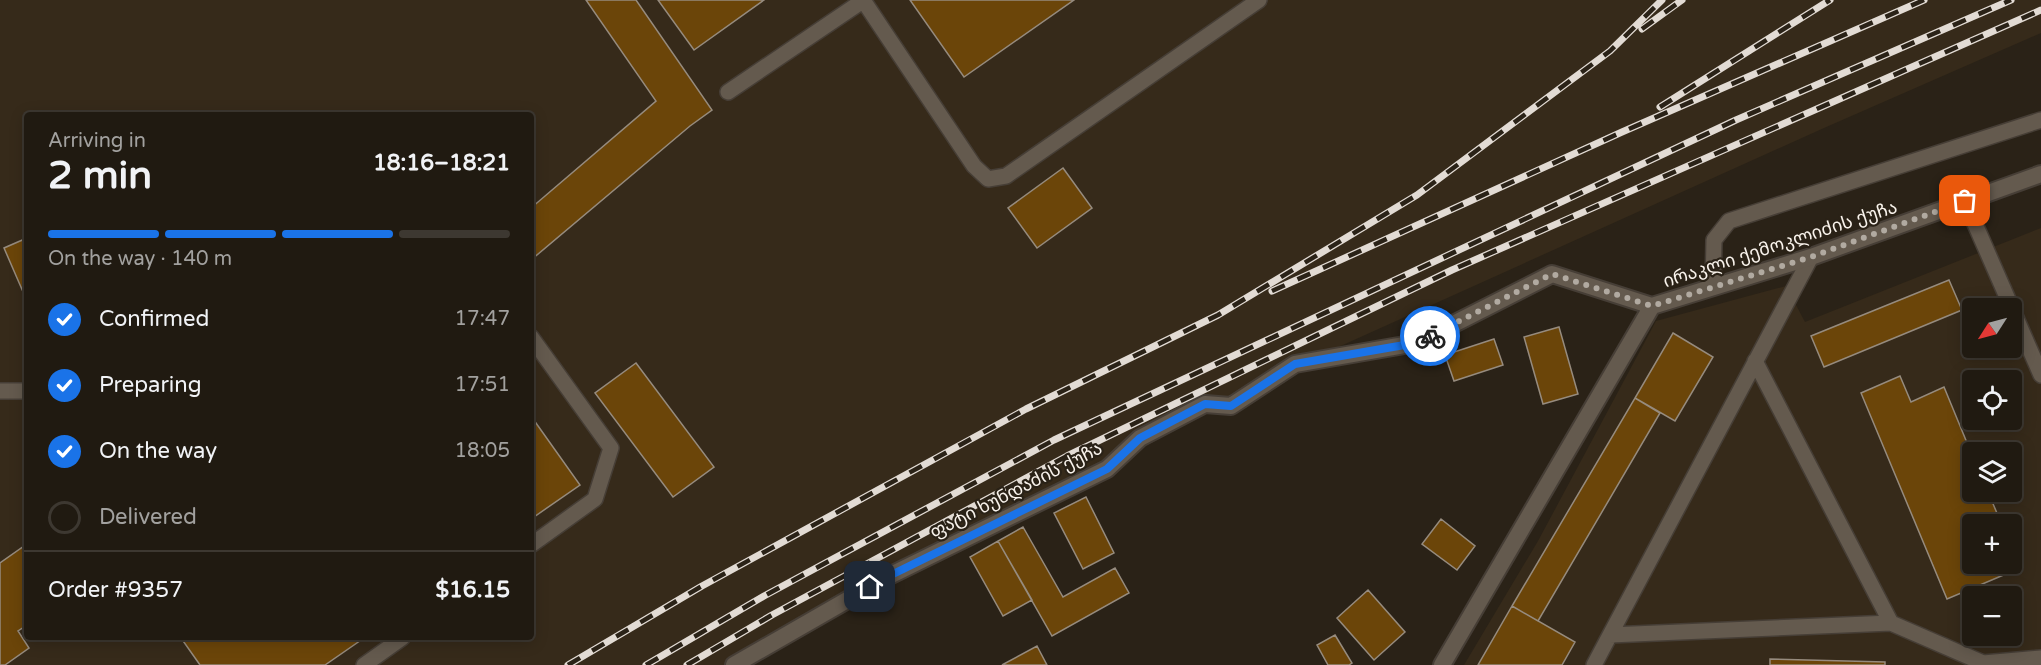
<!DOCTYPE html>
<html lang="en">
<head>
<meta charset="utf-8">
<style>
	:root { --surface:#201a11; --page:#2d271f; --text:#f1f3f6; --muted:#a2a19f; --line:#3d3831; --accent:#1a73e8 }
	body { margin:0; font-family:"Varela Round","Noto Sans Georgian",sans-serif; background:var(--page); color:var(--text); height:100vh; display:flex; flex-direction:column; font-size:22px; white-space:nowrap }
	* { box-sizing:border-box; margin:0 }
	p { font-size:20px; color:var(--muted) }
	.icon { flex:none; width:33px; height:33px; fill:none; stroke:currentColor; stroke-width:2; stroke-linecap:round; stroke-linejoin:round }
	.map { position:relative; flex:1; overflow:hidden }
	.drawer { position:absolute; left:24px; top:112px; width:510px; height:528px; display:flex; flex-direction:column; background:var(--surface); border-radius:6px; box-shadow:0 3px 15px #0003,0 0 0 2px var(--line) }
	.drawer>* { flex:none }
	.needle { width:39px; rotate:234deg }
	.fabs { position:absolute; left:1962px; top:298px; display:grid; gap:12px }
	.fabs a { display:grid; place-items:center; width:60px; height:60px; border-radius:6px; background:var(--surface); box-shadow:0 3px 15px #0003,0 0 0 2px var(--line); font-size:30px }
	.pin { position:absolute; display:grid; place-items:center; width:51px; height:51px; color:#fff; margin:-26px; border-radius:12px; box-shadow:0 3px 9px #0006 }
	.courier { position:absolute; display:grid; place-items:center; width:60px; height:60px; margin:-30px; border:4px solid #1a73e8; border-radius:50%; background:#fff; color:#222; box-shadow:0 2px 8px #0007 }
	.summary em { font-style:normal; font-weight:700 }
	.summary div { display:flex; flex-direction:column-reverse }
	.summary { display:flex; align-items:center; justify-content:space-between; height:102px; padding:0 24px }
	h1 { font-size:39px; font-weight:700; line-height:45px }
	.bar { display:grid; grid-template-columns:repeat(4,1fr); gap:9px 6px; align-content:center; height:72px; padding:0 24px }
	.bar i { height:8px; border-radius:4px; background:var(--line) }
	.bar .current { background:var(--accent) }
	.bar p { grid-column:span 4 }
	.line { display:flex; align-items:center; gap:15px; padding:0 24px; border-top:2px solid var(--line) }
	.line div { flex:1 }
	ol { padding:0 24px; list-style:none }
	li { display:flex; align-items:center; gap:18px; height:66px }
	li p { margin-inline-start:auto }
	li .icon { padding:6px; border-radius:50%; background:var(--accent); color:#fff; stroke-width:4 }
	li:last-child { color:var(--muted) }
	li i { width:33px; height:33px; border:3px solid var(--line); border-radius:50% }
	.map>svg:first-child { display:block }
</style>
</head>
<body>
<div class="map">
<svg width="2041" height="665" viewBox="0 0 2041 665">
	<rect width="100%" height="100%" fill="#2a2217"/>
	<path fill="#362a1a" fill-rule="evenodd" d="M0 0H2041V33L1824 128 1294 367 847 605 740 665H0ZM27 116H531V638H27Z
		M2041 228V665H1464L1538 541 1656 321 1786 286 1805 322ZM1972 309H2012V348H1972ZM1972 381H2012V420H1972ZM1972 453H2012V492H1972ZM1972 525H2012V564H1972ZM1972 597H2012V636H1972Z"/>
	<path fill="#6b4509" stroke="#968b7e" stroke-width="1.5" d="M586 0H636L712 110 690 126 531 260V208L656 101Z
		M658 0H764L694 50Z
		M910 0H1074L964 77Z
		M1063 168 1092 208 1037 248 1008 208Z
		M27 238V301L4 248Z
		M1949 280 1962 310 1824 367 1811 336Z
		M1559 327 1578 394 1543 404 1524 337Z
		M1673 333 1713 357 1675 421 1635 398Z
		M1494 339 1503 365 1454 381 1445 355Z
		M636 363 714 467 673 497 595 393Z
		M1900 376 1911 402 1944 387 1972 455V492H1988L2002 525H1972V564H2012V547L2020 568 1947 599 1861 393Z
		M1635 398 1660 413 1538 621 1512 606Z
		M531 416 580 485 531 519Z
		M1086 497 1114 553 1083 569 1054 513Z
		M1441 519 1475 546 1457 570 1422 544Z
		M1023 527 1063 597 1115 568 1129 593 1052 636 998 541Z
		M998 541 1032 600 1003 616 970 557Z
		M27 544V625L18 631 29 648 5 665H0V563Z
		M1368 590 1405 632 1374 660 1337 618Z
		M1512 606 1575 642 1562 665H1478Z
		M1335 635 1352 663 1349 665H1328L1317 645Z
		M181 638H364L325 665H200Z
		M1037 646 1047 665H1002Z
		M1770 659 1885 662V665H1770Z"/>
	<g fill="none" stroke-linecap="round" stroke-linejoin="round">
		<g stroke="#463e36" stroke-width="18">
			<path id="service" d="M863 0 974 166 988 179 1006 176 1259 0
				M728 92 864 0
				M1965 201 2041 375
				M1713 287 1714 240 1729 221 2041 120
				M531 337 611 448 595 499 531 545
				M1755 361 1891 623 1983 663 2041 658
				M0 391H27
				M1610 635 1891 623
				M364 665 402 638
				M1594 665 1811 257"/>
		</g>
		<g stroke="#463e36" stroke-width="20">
			<path id="minor" d="M734 665 889 576 1107 469 1140 438 1205 404 1231 406 1295 364 1416 343 1552 274 1652 306
				M1442 665 1652 306 1811 257 2041 174"/>
		</g>
		<use href="#service" stroke="#645a4e" stroke-width="15"/>
		<use href="#minor" stroke="#645a4e" stroke-width="16"/>
		<g stroke="#e2dbd4" stroke-width="7">
			<path id="rail" d="M1642 29 1682 0
				M1660 107 1830 0
				M1272 291 1622 132 1924 0
				M568 665 702 586 1026 409 1218 315 1417 195 1610 51 1662 0
				M646 665 764 596 1054 440 1736 120 2011 0
				M687 665 772 615 1067 456 1452 270 2041 10"/>
		</g>
		<use href="#rail" stroke="#2a2217" stroke-width="4.5" stroke-dasharray="14" stroke-linecap="butt"/>
	</g>
	<g fill="none" stroke-linecap="round" stroke-linejoin="round">
		<path stroke="#b1aaa1" stroke-width="6" stroke-dasharray="0 10.8" d="M1430 336 1552 274 1652 306 1811 257 1965 201"/>
		<path stroke="#1a73e8" stroke-width="8" d="M870 587 889 576 1107 469 1140 438 1205 404 1231 406 1295 364 1416 343 1430 336"/>
	</g>
	<g text-anchor="middle" dominant-baseline="central" stroke-width="4.5" stroke-linejoin="round" paint-order="stroke">
		<g font-size="18" fill="#f9f3ec" stroke="#2a2217">
			<text transform="translate(1780 244) rotate(-18)">ირაკლი ქემოკლიძის ქუჩა</text>
			<text transform="translate(1016 490) rotate(-27)">ფატი ხუნდაძის ქუჩა</text>
		</g>
	</g>
</svg>
<div class="fabs">
<a><svg class="needle" viewBox="-14 -14 28 28"><path d="M0-13l5 13h-10z" fill="#e53935"/><path d="M0 13l5-13h-10z" fill="#a2a19f"/></svg></a>
<a><svg class="icon" aria-label="locate" viewBox="0 0 24 24"><circle cx="12" cy="12" r="6"/><path d="M12 2v4M12 18v4M2 12h4M18 12h4"/></svg></a>
<a><svg class="icon" aria-label="layers" viewBox="0 0 24 24"><path d="M12 4l9 5-9 5-9-5zM3 14l9 5 9-5"/></svg></a>
<a>+</a>
<a>−</a>
</div>
<div class="pin" style="left:1965px;top:201px;background:#ea580c"><svg class="icon" aria-label="bag" viewBox="0 0 24 24"><path d="M5 8h14l-1 12H6zM9 8a3 3 0 0 1 6 0"/></svg></div>
<div class="pin" style="left:870px;top:587px;background:#1f2937"><svg class="icon" aria-label="home" viewBox="0 0 24 24"><path d="M3 11l9-7 9 7M6 9v11h12V9"/></svg></div>
<div class="courier" style="left:1430px;top:336px"><svg class="icon" aria-label="bike" viewBox="0 0 24 24"><circle cx="6" cy="16" r="4"/><circle cx="18" cy="16" r="4"/><path d="M6 16l4-8h5l3 8M10 8l3 8H6M13 5h3"/></svg></div>
<section class="drawer">
<div class="summary"><div><h1>2 min</h1><p>Arriving in</p></div><em>18:16–18:21</em></div>
<div class="bar"><i class="current"></i><i class="current"></i><i class="current"></i><i></i><p>On the way · 140 m</p></div>
<ol>
<li><svg class="icon" aria-label="check" viewBox="0 0 24 24"><path d="M5 12l5 5 9-10"/></svg>Confirmed<p>17:47</p></li>
<li><svg class="icon" aria-label="check" viewBox="0 0 24 24"><path d="M5 12l5 5 9-10"/></svg>Preparing<p>17:51</p></li>
<li><svg class="icon" aria-label="check" viewBox="0 0 24 24"><path d="M5 12l5 5 9-10"/></svg>On the way<p>18:05</p></li>
<li><i></i>Delivered</li>
</ol>
<div class="line" style="height:78px"><div>Order #9357</div><b>$16.15</b></div>
</section>
</div>
</body>
</html>
